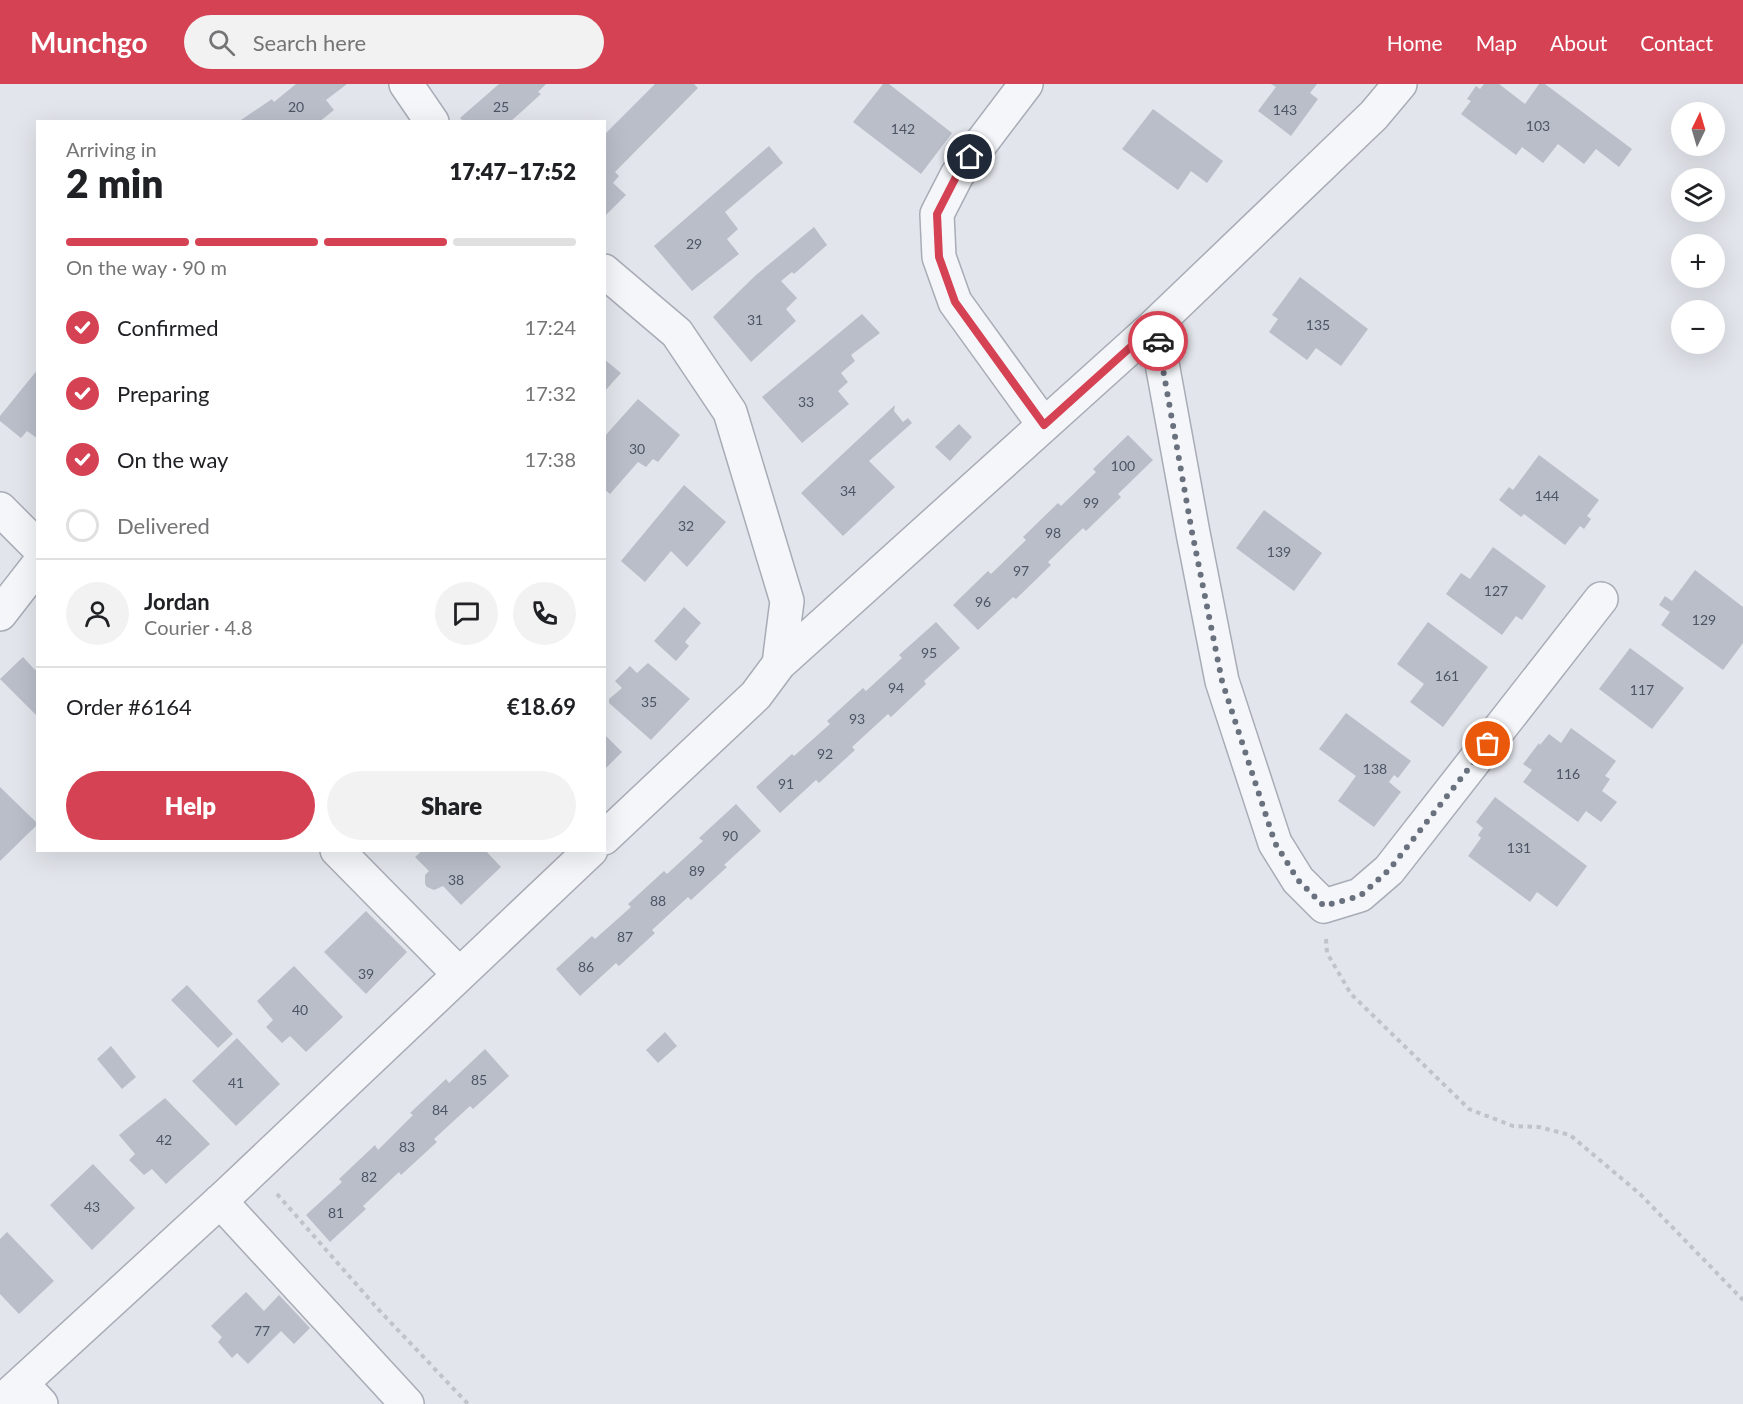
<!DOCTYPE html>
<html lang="en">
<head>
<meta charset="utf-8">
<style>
	:root { --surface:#fff; --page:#f2f2f2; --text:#202124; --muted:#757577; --line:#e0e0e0; --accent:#d54254 }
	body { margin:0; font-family:Lato,sans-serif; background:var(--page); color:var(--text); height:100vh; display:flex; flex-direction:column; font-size:22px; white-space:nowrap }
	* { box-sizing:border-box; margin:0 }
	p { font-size:20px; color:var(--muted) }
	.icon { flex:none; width:33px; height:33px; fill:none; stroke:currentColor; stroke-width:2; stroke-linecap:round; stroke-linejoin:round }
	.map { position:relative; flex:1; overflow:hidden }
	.details { position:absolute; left:36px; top:36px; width:570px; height:732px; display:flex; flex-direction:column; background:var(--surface); border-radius:0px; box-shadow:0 6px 24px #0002 }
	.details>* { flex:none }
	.needle { width:39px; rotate:5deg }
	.buttons { position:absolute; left:1671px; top:18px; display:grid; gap:12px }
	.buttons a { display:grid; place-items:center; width:54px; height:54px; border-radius:50%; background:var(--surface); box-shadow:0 6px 24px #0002; font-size:30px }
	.pin { position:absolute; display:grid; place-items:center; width:51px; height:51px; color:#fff; margin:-26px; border:3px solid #fff; border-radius:50%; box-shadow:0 2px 6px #0007 }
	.courier { position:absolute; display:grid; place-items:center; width:60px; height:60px; margin:-30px; border:4px solid #d54254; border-radius:50%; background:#fff; color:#222; box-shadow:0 2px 8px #0007 }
	.overview em { font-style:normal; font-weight:800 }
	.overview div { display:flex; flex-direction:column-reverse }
	.overview { display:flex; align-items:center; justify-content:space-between; height:102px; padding:0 30px }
	h1 { font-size:39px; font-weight:800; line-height:45px }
	.bar { display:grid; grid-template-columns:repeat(4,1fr); gap:9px 6px; align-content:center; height:72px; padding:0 30px }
	.bar i { height:8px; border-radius:4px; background:var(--line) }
	.bar .current { background:var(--accent) }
	.bar p { grid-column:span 4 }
	.line { display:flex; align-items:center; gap:15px; padding:0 30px; border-top:2px solid var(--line) }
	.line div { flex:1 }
	.round { display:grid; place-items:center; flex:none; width:63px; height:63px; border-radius:32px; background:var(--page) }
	ol { padding:0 30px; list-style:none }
	li { display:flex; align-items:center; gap:18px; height:66px }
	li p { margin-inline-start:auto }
	li .icon { padding:6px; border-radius:50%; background:var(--accent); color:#fff; stroke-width:4 }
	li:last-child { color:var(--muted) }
	li i { width:33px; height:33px; border:3px solid var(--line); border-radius:50% }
	.primary-button { display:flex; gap:12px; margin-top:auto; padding:12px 30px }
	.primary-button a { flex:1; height:69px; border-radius:36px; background:var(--accent); color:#fff; font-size:24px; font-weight:800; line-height:69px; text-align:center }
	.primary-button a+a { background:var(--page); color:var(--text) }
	header { display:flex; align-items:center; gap:36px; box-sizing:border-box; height:84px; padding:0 30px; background:var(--accent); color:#fff }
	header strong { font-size:28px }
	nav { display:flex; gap:33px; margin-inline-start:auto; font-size:21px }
	.search { width:420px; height:54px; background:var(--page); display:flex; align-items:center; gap:15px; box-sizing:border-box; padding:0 21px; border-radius:33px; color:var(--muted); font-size:22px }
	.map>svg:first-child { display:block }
</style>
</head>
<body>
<header>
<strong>Munchgo</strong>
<div class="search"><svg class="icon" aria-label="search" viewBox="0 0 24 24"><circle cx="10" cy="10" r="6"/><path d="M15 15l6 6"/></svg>Search here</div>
<nav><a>Home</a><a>Map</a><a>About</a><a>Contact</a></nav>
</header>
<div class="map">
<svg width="1743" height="1320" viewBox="0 0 1743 1320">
	<rect width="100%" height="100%" fill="#e2e5eb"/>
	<path fill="#b9bec9" d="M296 0H347L326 16 334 26 319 38H289L288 36 286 38H238L272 15 274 18Z
		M499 0H546L538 8 541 10 510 38H464L460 34Z
		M655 0H694L698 4 615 88 619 92 613 99 626 111 604 133V51Z
		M883 0H889L952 49 921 90 853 38Z
		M1271 0H1317L1310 9 1318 15 1291 52 1258 27 1276 3Z
		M1484 0H1499L1525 20 1539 0H1545L1632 65 1619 83 1596 65 1584 80 1558 60 1543 79 1522 63 1516 71 1461 30 1471 17 1467 15 1476 2 1480 5Z
		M1153 25 1223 77 1207 99 1191 87 1178 106 1122 65Z
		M769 62 783 79 725 128 738 145 727 155 739 170 692 207 654 162Z
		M814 143 827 161 794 190 792 188 781 197 797 214 786 225 796 237 751 278 713 233 756 191Z
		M1300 193 1368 245 1341 282 1316 264 1307 276 1269 248 1278 235 1272 231Z
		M862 230 880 249 851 271 855 277 841 289 848 298 838 307 849 320 802 359 762 313Z
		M604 275 621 289 604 308Z
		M38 285V355L27 347 21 354 0 337V332Z
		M638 315 680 351 658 378 653 375 646 383 638 378 610 410 604 405V353Z
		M895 321 894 327 903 338 908 334 912 339 869 377 895 403 843 452 801 409Z
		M959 340 972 353 950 377 935 363Z
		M1128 351 1153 376 1118 410 1121 413 1086 447 1083 444 1048 478 1051 481 1016 515 1013 513 978 546 953 521 988 487 991 490 1026 456 1023 453 1058 419 1061 422 1096 388 1093 385Z
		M1539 371 1599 416 1587 432 1591 435 1584 445 1580 442 1565 461 1524 430 1521 433 1499 416 1509 403 1513 406Z
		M684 401 726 438 687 483 671 467 645 498 621 477Z
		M1264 426 1322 469 1294 507 1236 464Z
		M1493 463 1546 502 1522 536 1516 532 1502 551 1446 510 1461 489 1470 495Z
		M1695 486 1743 523V559L1723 586 1661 541 1670 528 1659 521 1665 512 1672 517Z
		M684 523 701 539 685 558 689 562 676 577 654 557Z
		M936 538 960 564 924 597 926 600 891 633 888 630 852 663 855 666 819 699 816 696 780 729 756 703 792 670 794 672 830 640 827 637 863 604 866 607 902 574 899 571Z
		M1428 538 1488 583 1443 643 1410 618 1424 600 1397 580Z
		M1630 564 1684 604 1652 645 1599 605Z
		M23 573 35 586 38 584V633L0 595Z
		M648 579 690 615 651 656 609 619V615L622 604 615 597 630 582 637 589Z
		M1346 629 1411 677 1398 694 1394 691 1389 698 1401 708 1374 743 1338 717 1356 692 1319 665Z
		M1571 644 1616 677 1605 692 1610 695 1602 707 1617 718 1601 738 1586 727 1578 738 1523 698 1532 686 1523 680 1539 659 1540 661 1549 650 1561 659Z
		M604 650 622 668 604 686Z
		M0 703 38 740 0 777Z
		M1495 713 1587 782 1557 823 1537 808 1530 818 1468 772 1481 754 1478 751 1483 744 1476 738Z
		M736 720 761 747 724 781 727 783 691 816 688 813 652 846 655 849 619 882 616 879 580 912 556 885 592 852 595 855 631 823 628 820 664 787 667 790 703 757 699 754Z
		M423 766H485L501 783 461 821 443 802 434 806 427 803 425 800V791L429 787 415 773Z
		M366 827 407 868 366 910 324 868Z
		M294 882 343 933 306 968 290 952 282 959 266 943 273 936 257 917Z
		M187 901 233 950 218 964 171 916Z
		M665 948 677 962 658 979 646 966Z
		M237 954 280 1000 236 1042 192 997Z
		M111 962 136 993 122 1005 97 975Z
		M485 965 509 992 473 1025 470 1022 434 1055 437 1058 401 1091 399 1088 363 1122 366 1125 330 1158 306 1131 342 1098 339 1095 375 1061 378 1066 413 1031 410 1029 446 995 449 999Z
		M165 1014 210 1060 166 1100 152 1085 144 1091 129 1076 135 1070 119 1051Z
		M93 1080 135 1124 92 1166 50 1121Z
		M7 1148 54 1197 19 1230 0 1210V1155Z
		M246 1208 264 1227 279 1211 310 1244 294 1260 281 1247 248 1280 237 1269 232 1274 218 1258 222 1253 211 1242Z"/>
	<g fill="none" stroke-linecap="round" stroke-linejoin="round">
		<g stroke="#a7acb6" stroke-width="36">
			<path id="minor" d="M406 0 432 38
				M1026 0 957 91 937 130 939 173 955 218 1044 341
				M1400 0 1374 31 1155 241 1193 449 1222 597 1275 759 1298 796 1324 822 1360 811 1389 786 1601 515
				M604 187 677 249 730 328 787 517 779 580 756 611 604 754
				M0 425 38 463
				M0 530 38 481
				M779 580 1155 241
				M337 766 459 890
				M220 1117 407 1320
				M22 1300 41 1320
				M0 1319 229 1109 591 766"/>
		</g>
		<path stroke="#c0c3ca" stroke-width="4" stroke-dasharray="4.5 4.5" stroke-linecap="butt" d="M1326 855 1327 869 1351 910 1469 1025 1513 1042 1539 1043 1570 1051 1640 1110 1743 1216
			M277 1110 378 1225 468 1320"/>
		<use href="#minor" stroke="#f5f6f9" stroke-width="33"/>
	</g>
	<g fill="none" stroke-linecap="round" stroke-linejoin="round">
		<path stroke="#6a717e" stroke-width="6" stroke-dasharray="0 10.8" d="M1158 257 1192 448 1222 597 1275 759 1298 796 1324 822 1360 812 1389 786 1488 660"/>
		<path stroke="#d54254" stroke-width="8" d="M970 73 957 91 937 130 939 173 955 218 1044 341 1155 241 1158 257"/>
	</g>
	<g text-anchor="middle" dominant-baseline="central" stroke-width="4.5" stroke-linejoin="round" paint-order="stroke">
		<g font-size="14" fill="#4d5565">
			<text x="296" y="22">20</text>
			<text x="501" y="22">25</text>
			<text x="1285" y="25">143</text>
			<text x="1538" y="41">103</text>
			<text x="903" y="44">142</text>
			<text x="694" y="159">29</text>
			<text x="755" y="235">31</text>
			<text x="1318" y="240">135</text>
			<text x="806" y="317">33</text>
			<text x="637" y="364">30</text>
			<text x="1123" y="381">100</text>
			<text x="848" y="406">34</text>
			<text x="1547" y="411">144</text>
			<text x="1091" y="418">99</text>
			<text x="686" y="441">32</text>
			<text x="1053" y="448">98</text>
			<text x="1279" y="467">139</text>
			<text x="1021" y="486">97</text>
			<text x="1496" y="506">127</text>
			<text x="983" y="517">96</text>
			<text x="1704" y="535">129</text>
			<text x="929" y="568">95</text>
			<text x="1447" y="591">161</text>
			<text x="896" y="603">94</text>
			<text x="1642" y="605">117</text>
			<text x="649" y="617">35</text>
			<text x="857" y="634">93</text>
			<text x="825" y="669">92</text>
			<text x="1375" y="684">138</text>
			<text x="1568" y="689">116</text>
			<text x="786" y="699">91</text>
			<text x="730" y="751">90</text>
			<text x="1519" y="763">131</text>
			<text x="697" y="786">89</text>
			<text x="456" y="795">38</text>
			<text x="658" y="816">88</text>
			<text x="625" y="852">87</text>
			<text x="586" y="882">86</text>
			<text x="366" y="889">39</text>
			<text x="300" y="925">40</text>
			<text x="479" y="995">85</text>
			<text x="236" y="998">41</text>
			<text x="440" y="1025">84</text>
			<text x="164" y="1055">42</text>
			<text x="407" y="1062">83</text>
			<text x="369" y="1092">82</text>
			<text x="92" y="1122">43</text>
			<text x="336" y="1128">81</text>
			<text x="262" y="1246">77</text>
		</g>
	</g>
</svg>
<div class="buttons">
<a><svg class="needle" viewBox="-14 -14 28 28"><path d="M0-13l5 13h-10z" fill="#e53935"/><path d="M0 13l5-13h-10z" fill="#757577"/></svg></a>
<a><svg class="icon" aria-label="layers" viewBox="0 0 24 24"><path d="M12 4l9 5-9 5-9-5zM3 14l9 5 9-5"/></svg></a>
<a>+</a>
<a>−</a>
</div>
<div class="pin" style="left:1488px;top:660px;background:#ea580c"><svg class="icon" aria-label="bag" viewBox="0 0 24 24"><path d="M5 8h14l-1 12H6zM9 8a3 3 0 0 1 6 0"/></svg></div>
<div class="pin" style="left:970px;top:73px;background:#1f2937"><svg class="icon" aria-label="home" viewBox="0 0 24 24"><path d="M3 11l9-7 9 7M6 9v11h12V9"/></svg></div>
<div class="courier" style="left:1158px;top:257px"><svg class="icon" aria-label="car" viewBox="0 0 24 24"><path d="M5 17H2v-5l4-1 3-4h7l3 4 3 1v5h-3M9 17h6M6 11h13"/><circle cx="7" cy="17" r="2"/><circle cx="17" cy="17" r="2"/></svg></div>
<section class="details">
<div class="overview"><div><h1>2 min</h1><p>Arriving in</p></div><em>17:47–17:52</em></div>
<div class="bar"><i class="current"></i><i class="current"></i><i class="current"></i><i></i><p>On the way · 90 m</p></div>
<ol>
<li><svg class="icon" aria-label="check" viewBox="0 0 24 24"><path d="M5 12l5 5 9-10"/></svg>Confirmed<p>17:24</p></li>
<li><svg class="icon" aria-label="check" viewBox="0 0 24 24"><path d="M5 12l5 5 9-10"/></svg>Preparing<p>17:32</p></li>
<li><svg class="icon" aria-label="check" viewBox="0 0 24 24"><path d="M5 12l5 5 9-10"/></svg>On the way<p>17:38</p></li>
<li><i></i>Delivered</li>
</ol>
<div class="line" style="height:108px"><a class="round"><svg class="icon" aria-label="person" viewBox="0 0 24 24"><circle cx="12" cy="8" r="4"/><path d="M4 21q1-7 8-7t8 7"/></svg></a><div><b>Jordan</b><p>Courier · 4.8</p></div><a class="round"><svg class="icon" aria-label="chat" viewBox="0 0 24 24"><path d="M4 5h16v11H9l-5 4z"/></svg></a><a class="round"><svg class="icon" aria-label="phone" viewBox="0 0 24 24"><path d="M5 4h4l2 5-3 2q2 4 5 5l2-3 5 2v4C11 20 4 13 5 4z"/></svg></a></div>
<div class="line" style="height:78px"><div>Order #6164</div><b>€18.69</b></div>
<div class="primary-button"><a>Help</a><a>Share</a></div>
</section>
</div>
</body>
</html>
